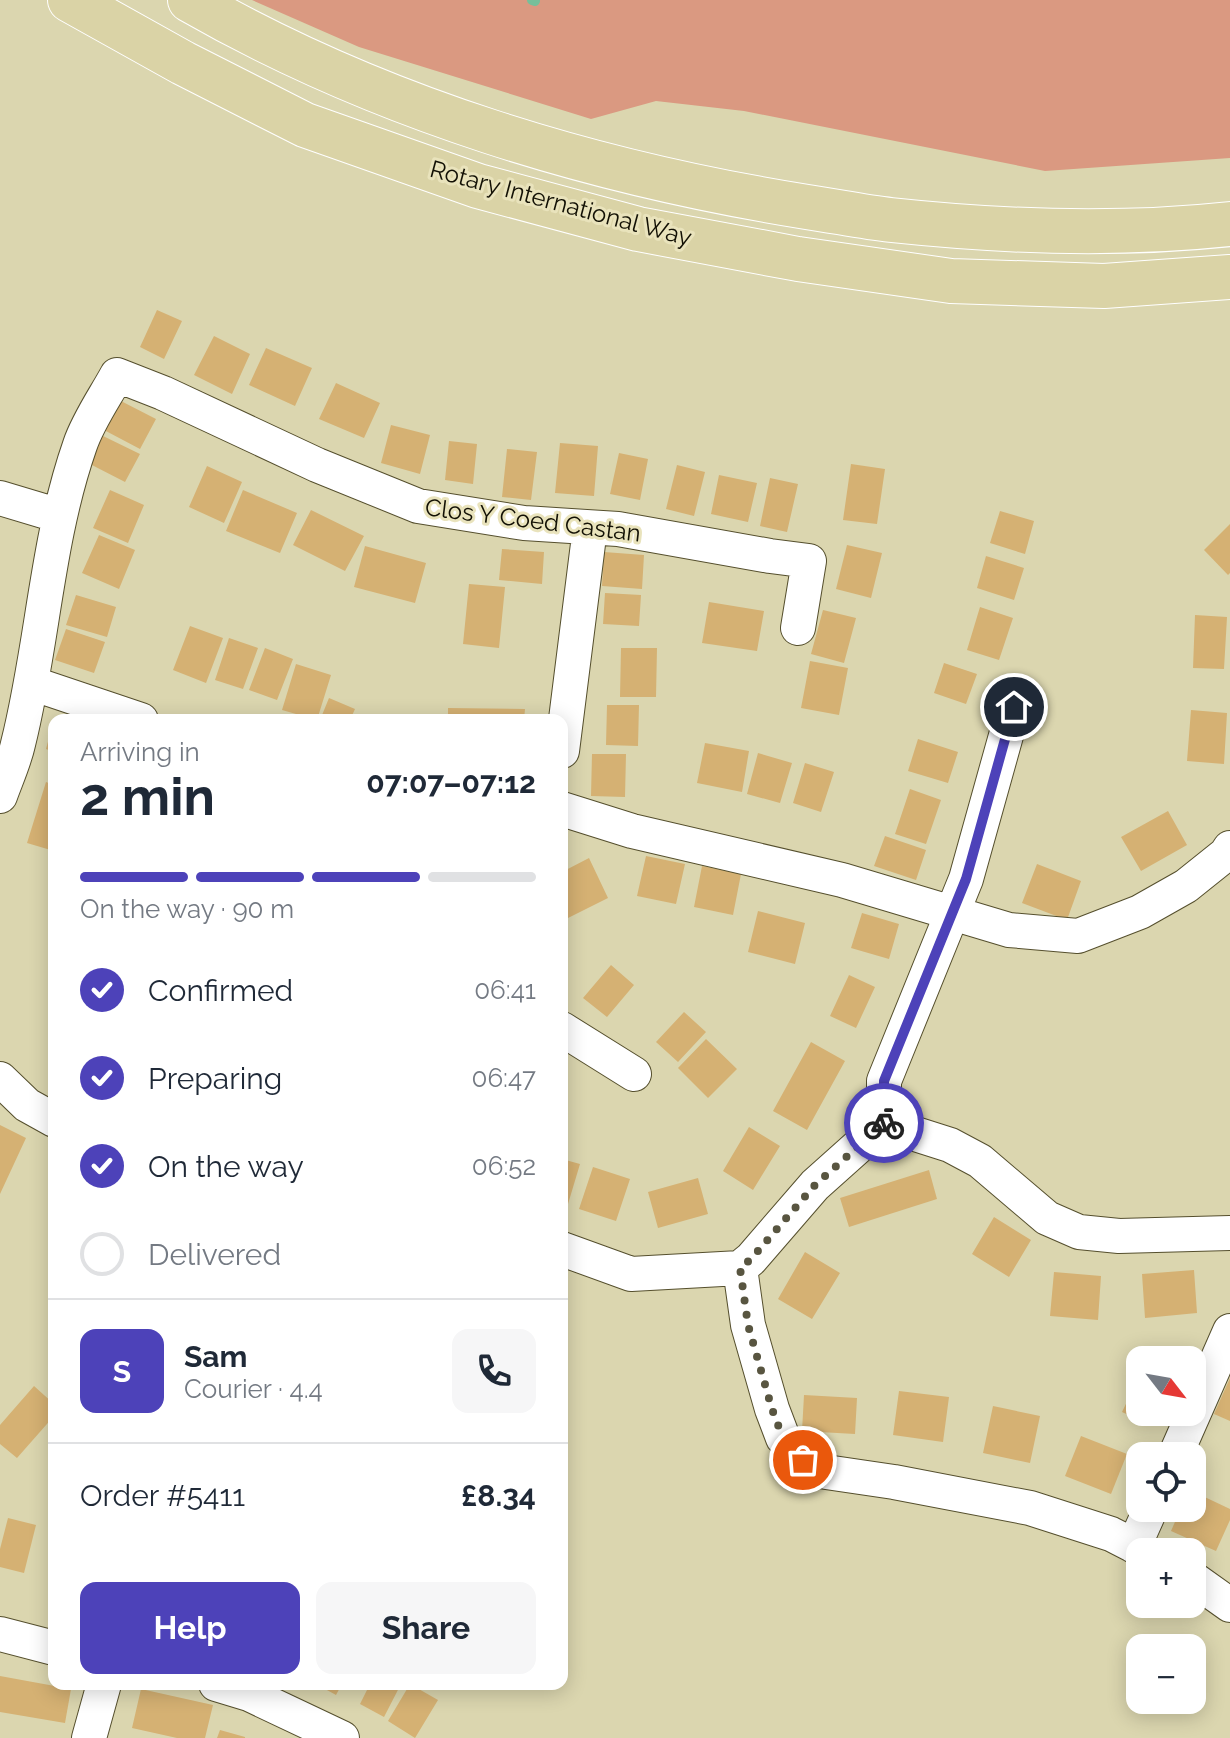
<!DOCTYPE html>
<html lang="en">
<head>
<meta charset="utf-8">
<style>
	:root { --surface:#fff; --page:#f6f6f7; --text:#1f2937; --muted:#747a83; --line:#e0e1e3; --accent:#4d42b9 }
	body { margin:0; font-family:Raleway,sans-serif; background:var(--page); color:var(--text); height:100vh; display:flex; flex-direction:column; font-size:30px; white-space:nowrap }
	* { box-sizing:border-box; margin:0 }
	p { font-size:26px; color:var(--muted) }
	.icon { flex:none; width:44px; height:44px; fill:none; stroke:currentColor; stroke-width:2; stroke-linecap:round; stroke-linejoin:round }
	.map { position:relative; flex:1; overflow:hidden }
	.details { position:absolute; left:48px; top:714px; width:520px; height:976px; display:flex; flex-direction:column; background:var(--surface); border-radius:16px; box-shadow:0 4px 20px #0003 }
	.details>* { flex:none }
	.needle { width:52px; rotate:121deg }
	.tools { position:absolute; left:1126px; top:1346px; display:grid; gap:16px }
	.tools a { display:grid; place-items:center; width:80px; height:80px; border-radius:16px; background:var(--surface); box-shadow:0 4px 20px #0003; font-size:40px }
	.pin { position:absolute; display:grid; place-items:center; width:68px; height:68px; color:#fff; margin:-34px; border:4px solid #fff; border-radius:50%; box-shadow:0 2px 8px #0007 }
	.courier { position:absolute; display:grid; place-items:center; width:80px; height:80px; margin:-40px; border:6px solid #4d42b9; border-radius:50%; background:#fff; color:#222; box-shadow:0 2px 10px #0007 }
	.head em { font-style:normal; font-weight:700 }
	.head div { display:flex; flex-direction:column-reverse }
	.head { display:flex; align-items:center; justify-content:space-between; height:136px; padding:0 32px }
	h1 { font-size:52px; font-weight:700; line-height:60px }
	.bar { display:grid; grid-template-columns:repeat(4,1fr); gap:12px 8px; align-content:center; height:96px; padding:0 32px }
	.bar i { height:10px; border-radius:6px; background:var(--line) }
	.bar .active { background:var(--accent) }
	.bar p { grid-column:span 4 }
	.line { display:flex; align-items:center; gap:20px; padding:0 32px; border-top:2px solid var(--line) }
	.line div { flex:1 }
	.round { display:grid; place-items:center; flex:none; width:84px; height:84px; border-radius:16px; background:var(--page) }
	ol { padding:0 32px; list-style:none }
	li { display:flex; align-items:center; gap:24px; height:88px }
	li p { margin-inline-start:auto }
	li .icon { padding:8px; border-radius:50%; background:var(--accent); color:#fff; stroke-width:4 }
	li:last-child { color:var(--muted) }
	li i { width:44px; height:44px; border:4px solid var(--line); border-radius:50% }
	.primary-button { display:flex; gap:16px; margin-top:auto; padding:16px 32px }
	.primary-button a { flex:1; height:92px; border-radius:16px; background:var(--accent); color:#fff; font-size:32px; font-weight:700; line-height:92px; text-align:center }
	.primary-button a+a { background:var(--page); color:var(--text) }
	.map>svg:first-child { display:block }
</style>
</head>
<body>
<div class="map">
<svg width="1230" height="1738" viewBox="0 0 1230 1738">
	<rect width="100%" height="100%" fill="#dbd6af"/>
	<path fill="#da9981" d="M252 0H1230V158L1045 171 744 111 656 101 591 119 359 47Z"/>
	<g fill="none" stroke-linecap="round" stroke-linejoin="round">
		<path stroke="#77bf9a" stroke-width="10" d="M532 0 535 1"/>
	</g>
	<path fill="#d5b173" d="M157 310 182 321 164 359 140 347Z
		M214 336 250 354 232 394 194 375Z
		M266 348 312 368 295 406 249 385Z
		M336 383 380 403 364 438 319 419Z
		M119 400 156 419 140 449 104 430Z
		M391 425 430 435 420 474 381 463Z
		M101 435 140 454 125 482 88 463Z
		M449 441 477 444 473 484 445 480Z
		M560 443 598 446 594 496 555 493Z
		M507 449 537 452 531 500 502 497Z
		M619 453 648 459 640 500 610 494Z
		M851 464 885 469 877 524 843 520Z
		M677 465 705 472 694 516 666 509Z
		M207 466 242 482 224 523 189 507Z
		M719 475 757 483 748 522 711 514Z
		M770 478 798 484 787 532 760 526Z
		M110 490 144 505 128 543 93 528Z
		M243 490 297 513 280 553 226 531Z
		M311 510 364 536 345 571 293 545Z
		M1000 511 1034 521 1025 554 990 543Z
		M1230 524V573L1228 575 1204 550Z
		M99 535 135 550 119 589 82 573Z
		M847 545 882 553 871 598 836 589Z
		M365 546 426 563 415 603 354 587Z
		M502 549 544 552 542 584 499 580Z
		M604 552 644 555 642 589 602 586Z
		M986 556 1024 568 1014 600 977 588Z
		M469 584 505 587 499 648 463 644Z
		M605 593 641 595 639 626 603 624Z
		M76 595 116 607 107 637 66 625Z
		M709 602 764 611 757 651 702 643Z
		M980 607 1013 618 999 660 967 650Z
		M823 610 856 618 844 663 811 654Z
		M1195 615 1227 617 1224 669 1193 668Z
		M190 626 223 638 206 683 173 670Z
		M66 629 105 642 94 673 55 660Z
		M229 638 258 648 243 689 215 680Z
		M265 648 293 659 277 700 249 690Z
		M621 648H657L656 697H620Z
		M810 661 848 668 839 715 801 708Z
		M944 663 977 674 966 704 934 693Z
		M296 664 331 675 317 720 282 710Z
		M329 698 355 709 350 720H320Z
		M607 705H639L638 746 606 745Z
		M448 708 525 709 524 720H448Z
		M1191 710 1227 713 1224 764 1187 761Z
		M53 723 54 724V752L46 749Z
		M918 739 958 752 948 783 908 771Z
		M705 743 749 751 742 792 697 783Z
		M758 753 792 763 780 803 747 794Z
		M592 754H626L625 797 591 796Z
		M805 763 834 772 821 812 793 803Z
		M46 782 54 785V851L27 843Z
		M910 789 941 800 926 844 895 834Z
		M1168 811 1187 845 1141 871 1121 837Z
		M885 836 926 850 916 880 874 866Z
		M646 856 685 864 676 904 637 896Z
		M589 858 608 898 562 921V872Z
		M1037 864 1081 881 1067 920 1022 903Z
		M702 866 741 874 733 915 694 907Z
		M758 911 805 923 795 964 748 952Z
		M862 913 899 924 889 959 851 948Z
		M611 965 634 985 607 1017 583 998Z
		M849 975 875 987 856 1028 830 1016Z
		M684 1012 706 1032 678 1062 656 1042Z
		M706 1039 737 1069 708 1098 678 1068Z
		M811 1042 845 1061 807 1130 773 1111Z
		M0 1125 26 1138 0 1194Z
		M749 1127 780 1146 753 1190 723 1171Z
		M562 1159 580 1164 568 1204 562 1202Z
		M593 1167 630 1179 616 1221 579 1209Z
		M929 1170 937 1199 849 1227 840 1198Z
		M698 1178 708 1214 658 1228 648 1192Z
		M994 1217 1031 1240 1009 1277 972 1254Z
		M805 1252 840 1273 812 1319 778 1299Z
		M1194 1270 1197 1313 1145 1318 1142 1274Z
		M1054 1272 1101 1276 1098 1320 1050 1316Z
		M1140 1375V1412H1159L1152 1426 1122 1412Z
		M1230 1378V1421L1214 1414Z
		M34 1386 54 1404V1416L17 1458 0 1444V1425Z
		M899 1391 949 1397 943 1442 893 1435Z
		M804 1395 857 1398 855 1434 802 1431Z
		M993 1406 1040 1416 1030 1463 983 1453Z
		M1081 1436 1127 1454 1111 1494 1065 1476Z
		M1192 1491 1230 1509V1520L1216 1551 1171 1531 1181 1508H1192Z
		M8 1518 36 1525 24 1573 0 1567V1549Z
		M0 1676 71 1689 65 1723 0 1712Z
		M316 1684H342L336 1695Z
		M370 1684H401L384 1717 360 1704Z
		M410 1684 438 1700 415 1738 388 1721Z
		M141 1689 213 1705 205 1738H177L132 1728Z
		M220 1730 245 1737V1738H217Z"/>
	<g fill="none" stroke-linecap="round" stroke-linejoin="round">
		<g stroke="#554f2d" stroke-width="36">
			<path id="minor" d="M0 498 60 516
				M31 683 141 720
				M562 751 590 528
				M0 796C6 779 14 762 18 744 43 645 46 542 80 445 88 421 105 397 117 375L163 393 317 465 418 506 524 523 618 529 770 556 809 561 798 628
				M562 809 632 831 842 880 1009 930 1078 936 1140 912 1186 886 1226 854 1230 848
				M562 1029 634 1074
				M0 1079 27 1105 54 1120
				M884 1137V1081L966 879 1014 707
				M562 1249 631 1274 740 1268 751 1259 815 1185 862 1143 906 1131 950 1145 980 1161 1047 1218 1079 1232 1119 1236 1230 1233
				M740 1268 748 1325 772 1409 783 1438 803 1460 826 1472 894 1482 1030 1508 1111 1534 1146 1552
				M1175 1456 1230 1331
				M1134 1546 1151 1508
				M1192 1578 1230 1605
				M0 1634 54 1648
				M216 1684 249 1694 342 1738
				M89 1738 104 1684"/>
		</g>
		<g stroke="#fff" stroke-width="46">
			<path id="major" d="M70 0 183 63 305 125 478 186 638 229 798 259 951 281 1104 286 1230 277
				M190 0C378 108 594 173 807 207 835 211 863 217 891 220 1003 232 1118 236 1230 224"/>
		</g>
		<use href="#minor" stroke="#fff" stroke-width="34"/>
		<use href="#major" stroke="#dad3a6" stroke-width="44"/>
	</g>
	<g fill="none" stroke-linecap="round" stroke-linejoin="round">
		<path stroke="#585540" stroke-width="8" stroke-dasharray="0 14.4" d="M803 1460 783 1438 772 1409 748 1325 740 1268 751 1259 815 1185 862 1143 884 1137V1123"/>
		<path stroke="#4d42b9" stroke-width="10" d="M884 1123V1081L966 879 1014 707"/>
	</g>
	<g text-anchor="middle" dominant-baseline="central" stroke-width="6" stroke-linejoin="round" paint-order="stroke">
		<g font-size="24" fill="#121004" stroke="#e9e3bc">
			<text transform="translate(561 203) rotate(15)">Rotary International Way</text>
			<text transform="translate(533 520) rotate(7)">Clos Y Coed Castan</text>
		</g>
	</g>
</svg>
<div class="tools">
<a><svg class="needle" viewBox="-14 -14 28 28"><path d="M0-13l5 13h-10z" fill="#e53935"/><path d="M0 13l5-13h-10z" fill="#747a83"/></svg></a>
<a><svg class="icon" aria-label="locate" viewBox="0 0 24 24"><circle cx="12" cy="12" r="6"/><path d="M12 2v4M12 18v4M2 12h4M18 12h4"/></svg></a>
<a>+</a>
<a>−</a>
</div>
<div class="pin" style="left:803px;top:1460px;background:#ea580c"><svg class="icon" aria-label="bag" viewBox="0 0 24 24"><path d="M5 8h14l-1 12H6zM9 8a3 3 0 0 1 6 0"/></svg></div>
<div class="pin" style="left:1014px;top:707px;background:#1f2937"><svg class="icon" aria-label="home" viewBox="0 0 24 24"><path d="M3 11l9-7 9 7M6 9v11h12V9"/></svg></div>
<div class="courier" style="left:884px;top:1123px"><svg class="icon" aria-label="bike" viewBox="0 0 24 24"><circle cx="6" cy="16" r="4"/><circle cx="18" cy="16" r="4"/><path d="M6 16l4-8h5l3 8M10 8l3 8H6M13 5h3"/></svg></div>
<section class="details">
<div class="head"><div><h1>2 min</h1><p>Arriving in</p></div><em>07:07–07:12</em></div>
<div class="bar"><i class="active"></i><i class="active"></i><i class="active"></i><i></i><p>On the way · 90 m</p></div>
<ol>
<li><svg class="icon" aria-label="check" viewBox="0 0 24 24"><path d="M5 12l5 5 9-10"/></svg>Confirmed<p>06:41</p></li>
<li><svg class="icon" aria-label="check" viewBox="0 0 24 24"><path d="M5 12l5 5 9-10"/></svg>Preparing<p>06:47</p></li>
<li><svg class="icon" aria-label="check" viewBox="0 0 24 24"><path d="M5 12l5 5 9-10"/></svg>On the way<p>06:52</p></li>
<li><i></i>Delivered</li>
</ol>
<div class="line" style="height:144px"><b class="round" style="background:var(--accent);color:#fff">S</b><div><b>Sam</b><p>Courier · 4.4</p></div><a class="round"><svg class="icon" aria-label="phone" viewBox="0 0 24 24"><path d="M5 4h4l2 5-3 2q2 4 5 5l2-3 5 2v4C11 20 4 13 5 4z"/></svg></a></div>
<div class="line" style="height:104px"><div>Order #5411</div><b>£8.34</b></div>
<div class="primary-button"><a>Help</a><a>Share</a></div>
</section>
</div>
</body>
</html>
